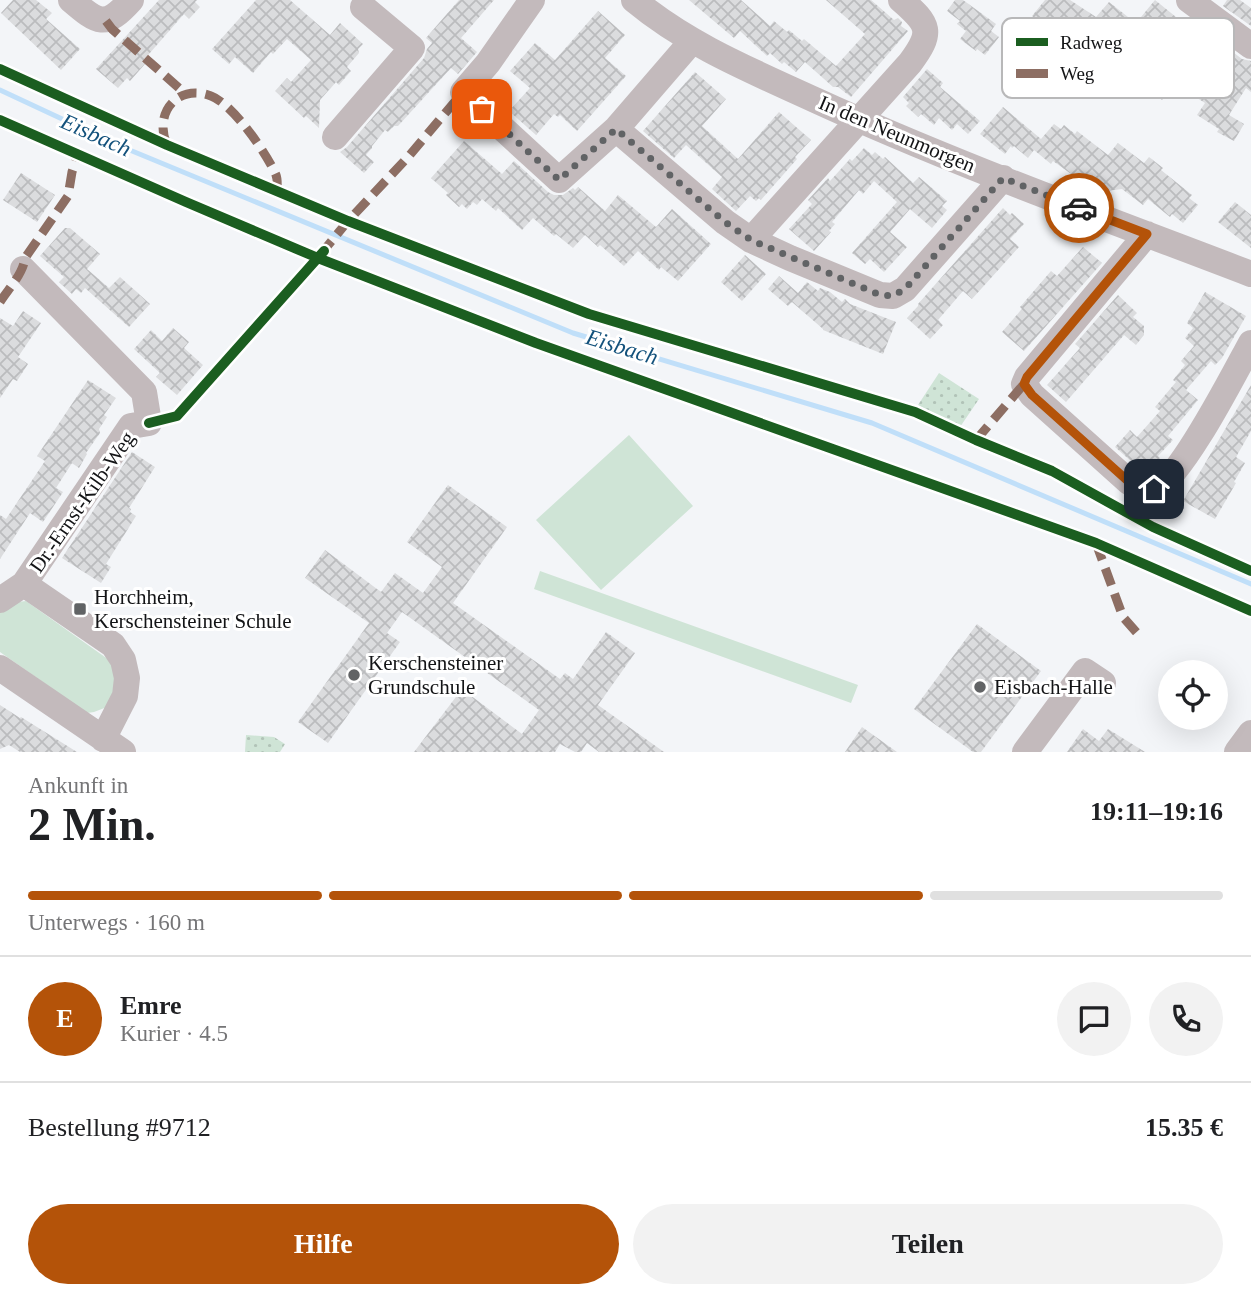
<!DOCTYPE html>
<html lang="de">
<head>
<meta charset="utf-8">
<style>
	:root { --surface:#fff; --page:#f2f2f2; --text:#202124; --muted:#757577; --line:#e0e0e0; --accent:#b45309 }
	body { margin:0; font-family:Georgia,serif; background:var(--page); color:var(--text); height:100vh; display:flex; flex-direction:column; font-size:26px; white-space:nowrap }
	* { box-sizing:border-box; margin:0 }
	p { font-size:23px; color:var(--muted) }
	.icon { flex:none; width:38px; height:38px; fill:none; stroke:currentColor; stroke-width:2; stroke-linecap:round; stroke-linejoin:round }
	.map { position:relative; height:752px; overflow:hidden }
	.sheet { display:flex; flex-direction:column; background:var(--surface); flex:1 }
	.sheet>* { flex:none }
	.controls { position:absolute; left:1158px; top:660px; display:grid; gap:14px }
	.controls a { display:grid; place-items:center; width:70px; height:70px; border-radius:50%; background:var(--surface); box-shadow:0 7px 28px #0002; font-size:35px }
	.pin { position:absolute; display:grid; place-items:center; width:60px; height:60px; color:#fff; margin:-30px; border-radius:14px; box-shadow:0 4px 10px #0006 }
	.courier { position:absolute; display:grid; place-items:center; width:70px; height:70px; margin:-35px; border:5px solid #b45309; border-radius:50%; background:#fff; color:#222; box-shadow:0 2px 9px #0007 }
	.headline em { font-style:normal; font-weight:700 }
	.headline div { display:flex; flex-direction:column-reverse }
	.headline { display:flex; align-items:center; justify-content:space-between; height:119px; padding:0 28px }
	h1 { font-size:46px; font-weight:700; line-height:52px }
	.bar { display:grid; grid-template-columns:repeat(4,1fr); gap:10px 7px; align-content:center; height:84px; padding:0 28px }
	.bar i { height:9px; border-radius:5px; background:var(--line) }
	.bar .current { background:var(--accent) }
	.bar p { grid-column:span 4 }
	.line { display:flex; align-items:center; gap:18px; padding:0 28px; border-top:2px solid var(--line) }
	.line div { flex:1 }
	.round { display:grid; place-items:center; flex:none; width:74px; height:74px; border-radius:37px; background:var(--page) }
	.action { display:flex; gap:14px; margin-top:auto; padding:14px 28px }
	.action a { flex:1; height:80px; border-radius:42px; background:var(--accent); color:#fff; font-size:28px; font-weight:700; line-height:80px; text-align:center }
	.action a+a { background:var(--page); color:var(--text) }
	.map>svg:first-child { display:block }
</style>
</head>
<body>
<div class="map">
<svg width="1251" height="752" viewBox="0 0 1251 752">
	<defs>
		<pattern id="park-dots" width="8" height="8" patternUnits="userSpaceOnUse" patternTransform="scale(1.75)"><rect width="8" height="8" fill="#cfe4d6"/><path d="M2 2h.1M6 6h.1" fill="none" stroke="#b1c3b7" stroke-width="1.8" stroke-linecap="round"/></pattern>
		<pattern id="building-cross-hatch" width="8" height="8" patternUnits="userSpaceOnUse" patternTransform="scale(1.75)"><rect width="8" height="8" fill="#dbdcde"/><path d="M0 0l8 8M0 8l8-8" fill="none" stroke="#bbbcbe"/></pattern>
	</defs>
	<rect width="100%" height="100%" fill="#f3f5f8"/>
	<path fill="#cfe4d6" d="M629 435 693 506 601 590 536 520Z
		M540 571 858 685 851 703 534 589Z
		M26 601 119 667 121 676 107 707 94 712 87 713 0 652V611L18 602Z"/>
	<path fill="url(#park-dots)" d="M939 373 979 399 960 427 918 405Z
		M246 735 274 737 285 744 280 752H245Z"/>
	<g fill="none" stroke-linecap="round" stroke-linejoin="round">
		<path stroke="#c0dff9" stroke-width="5" d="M0 90 120 146 573 333 872 423 1251 584"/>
	</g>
	<path fill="url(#building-cross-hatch)" d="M13 0H36L52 13 46 19 80 49 61 70 1 13Z
		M159 0H197L195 2 200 7 189 19 184 14 142 62 145 64 130 81 127 78 118 88 96 69Z
		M256 0H290L330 35 340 23 363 44 358 49 359 53 347 67 351 71 339 85 336 82 320 100 319 128 306 116 304 118 275 91 287 78 291 82 311 60 287 39 273 54 271 52 253 73 235 57 229 64 212 49Z
		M459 0H494L461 38 477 52 458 74 451 68 398 126H394L388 132 385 130 372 146V148L366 155 374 162 364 173 340 152 347 147 424 58 427 49 432 43 426 38Z
		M689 0H741L770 26 774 21 787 32 789 30 802 41 804 39 836 66 865 34 826 0H871L894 20 898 18 902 22 901 26 908 31 851 97 838 87H833L805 62 796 72 784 62 782 64 770 53 767 56 740 31 734 38Z
		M955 0H963L996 24 991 31 999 37 985 55 977 49 976 51 960 39 966 31 957 24 960 21 947 11Z
		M1045 0H1070L1096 17 1109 2 1128 17 1090 65 1060 41 1062 39 1032 16Z
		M1155 0 1176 17 1153 46 1132 28Z
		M1227 0H1240L1251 8V26L1223 6Z
		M598 11 625 35 605 58 626 76 577 131 560 115 558 117 554 114 536 135 509 111 530 88 510 71 535 43 555 60Z
		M1213 37 1242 59 1251 61V92L1246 88 1229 115 1244 124 1234 141 1217 132 1219 129 1197 115 1205 103 1175 84Z
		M1157 60 1180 79 1162 100 1139 81Z
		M927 69 943 83 940 87 980 121 968 134 957 124 952 130 939 118 934 125 921 114 918 117 906 106 909 103 903 97Z
		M695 72 726 99 702 126 738 159 779 112 811 140 795 157 797 159 761 200 759 198 756 201 750 196 736 211 712 189 722 177 686 145 674 158 643 131Z
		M1003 107 1041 139 1054 124 1061 129 1064 125 1075 134 1077 131 1108 155 1118 143 1144 163 1149 157 1163 168 1161 170 1192 195 1189 198 1198 205 1183 223 1172 214 1170 217 1148 199 1143 205 1122 189 1106 191 1100 186H1088L1053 161 1051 164 1034 150 1028 158 1014 146 1012 148 1011 146 1005 154 980 134Z
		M464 141 502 174 514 161 548 192 554 195H563L573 188 575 190 578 187 605 211 618 195 656 227 672 209 711 244 678 281 661 267 659 270 638 251 624 266 600 245 598 247 585 235 573 248 556 234 554 236 533 218 522 230 498 208 496 211 482 199 477 205 473 202 467 209 462 204 459 207 446 195 448 193 431 178Z
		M864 148 872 155 875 152 883 159 885 157 913 183 919 177 947 201 942 206 947 210 932 228 910 209 890 232 907 247 884 272 870 259 865 264 852 253 897 202 874 181 863 194 859 190 832 222 835 224 829 231 831 232 814 251 789 229 812 204 808 200 828 178 830 181 850 159 852 161Z
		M21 173 55 195 37 222 3 200Z
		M1235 202 1251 215V248L1218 222Z
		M1003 208 1010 215 1012 213 1024 224 1010 239 1019 247 972 299 963 291 938 320 943 325 930 339 907 318 918 306V304Z
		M65 228H70L100 254 87 269 109 288 120 277 150 304 129 327 85 288 81 293 76 289 72 294 59 282 64 277 40 256Z
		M1083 247 1102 263 1024 351 1002 332 1022 309 1020 307 1051 271 1057 276Z
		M745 255 766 274 742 301 721 282Z
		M779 276 798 293 807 282 818 291 820 288 830 292 842 302 845 299 850 304 896 322 883 354 823 330V329L792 302 788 306 768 289Z
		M1205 292 1246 316 1222 358 1215 365 1211 361 1186 390 1198 400 1168 436 1173 440 1158 456 1160 458 1146 473 1142 471 1115 447 1130 430 1137 437 1160 411 1155 407 1176 382 1173 380 1185 365 1181 361 1194 346 1185 338 1193 328 1187 323Z
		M1118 295 1137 313 1133 317 1144 326V335L1136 345 1124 335 1066 402 1047 385 1080 348 1075 344Z
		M23 311 41 323 18 357 28 364 17 381 13 379 0 398V318L13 326Z
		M173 328 189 342 184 348 203 365 177 395 156 377 160 373 134 349 151 330 162 341Z
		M88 380 116 398 104 415 107 417 99 429 100 433 86 453 87 454 79 468 72 463 56 488 63 492 43 522 30 513 0 559V515L6 519 45 461 37 456Z
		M1251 385V431L1236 457 1245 463 1234 482 1236 483 1215 519 1183 501Z
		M132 452 155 467 129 508 131 509 130 512 136 516 106 564 111 567 101 583 62 558Z
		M448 485 507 527 453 603 560 679 565 673 573 679 606 632 635 653 598 705 664 752H599L587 743 581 752H575L560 744 555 752H414L462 689 522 734 539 710 402 612 387 633 400 642 328 743 298 722 369 623 305 578 325 550 381 592 395 573 423 593 442 567 407 542Z
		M977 624 1041 671 981 752H973L914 709Z
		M0 705 20 718 21 717 77 752H20L9 745 0 749Z
		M862 727 897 752H845Z
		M1083 729 1099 741 1108 729 1145 752H1067Z"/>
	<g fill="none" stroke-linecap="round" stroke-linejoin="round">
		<path stroke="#c3babc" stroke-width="26" d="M71 0C98 23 105 29 131 0
			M532 0 488 63 463 92 559 180 616 129 692 41
			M634 0C688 45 752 71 815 100 957 165 1105 218 1251 274
			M1189 0 1251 46
			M616 129 725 222 751 240 790 258 880 295 893 296 905 289 1003 178
			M335 137 412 48 363 7
			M1147 234 1027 377 1024 384 1032 395 1129 482C1137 486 1145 491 1154 488 1180 481 1236 370 1251 343
			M751 240 910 63C933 32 930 25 901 0
			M24 584 113 645 123 660 127 678 125 696 103 739
			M0 600 24 584 131 426 149 423 144 392 23 269
			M0 668 123 752
			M1025 752 1085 671 1103 683
			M1237 752 1251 733"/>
		<path stroke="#8d6e63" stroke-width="9" stroke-dasharray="18 9" stroke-linecap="butt" d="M106 21 112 29 187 95
			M167 145C153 113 178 83 211 96 233 104 267 154 276 175 278 180 277 186 277 191
			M320 255 348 221 408 157 463 92
			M0 302C9 288 23 274 25 258L68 196 72 172 78 154
			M976 440 1024 384
			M1096 543 1123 617 1138 634"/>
		<g stroke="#fff" stroke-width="15">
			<path id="cycleway" d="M0 69 167 145 348 221 589 314 915 412 976 440 1052 471 1153 527 1251 571
				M0 120 186 202 318 258 536 343 1096 543 1251 611
				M149 423 177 416 324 251"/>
		</g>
		<use href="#cycleway" stroke="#1b5e20" stroke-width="10"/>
	</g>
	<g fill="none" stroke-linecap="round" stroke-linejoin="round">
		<path stroke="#616365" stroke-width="7" stroke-dasharray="0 12.6" d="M482 109 559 180 616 129 725 222 751 240 880 295 893 296 905 289 1003 178 1079 208"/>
		<path stroke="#b45309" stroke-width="9" d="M1079 208 1147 234 1027 377 1024 384 1032 395 1129 482 1142 489H1154"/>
	</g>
	<g fill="#616365" stroke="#fff" stroke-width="2.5">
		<rect x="73" y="602" width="14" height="14" rx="3.5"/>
		<circle cx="354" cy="675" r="7"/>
		<circle cx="980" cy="687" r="7"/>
	</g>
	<g text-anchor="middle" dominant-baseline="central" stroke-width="6" stroke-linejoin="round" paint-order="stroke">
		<g font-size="21" fill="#131416" stroke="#fff">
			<text transform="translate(897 134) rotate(23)">In den Neunmorgen</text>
			<text transform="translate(82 502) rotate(-55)">Dr.-Ernst-Kilb-Weg</text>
		</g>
		<g font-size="21" fill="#131416" stroke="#fff" text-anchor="start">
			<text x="94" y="597">Horchheim,<tspan x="94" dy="24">Kerschensteiner Schule</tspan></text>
			<text x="368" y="663">Kerschensteiner<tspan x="368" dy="24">Grundschule</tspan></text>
			<text x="994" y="687">Eisbach-Halle</text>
		</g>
		<g font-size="23" font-style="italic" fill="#14527c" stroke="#fff">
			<text transform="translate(96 135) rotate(24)">Eisbach</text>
			<text transform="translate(622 347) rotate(17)">Eisbach</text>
		</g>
	</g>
	<rect x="1002" y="18" width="232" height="80" rx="10" fill="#fff" stroke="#b8b8b9" stroke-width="2"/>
	<rect x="1016" y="38" width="32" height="8" fill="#1b5e20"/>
	<rect x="1016" y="69" width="32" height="9" fill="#8d6e63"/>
	<g font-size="19" fill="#131416">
		<text x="1060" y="49">Radweg</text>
		<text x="1060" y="80">Weg</text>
	</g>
</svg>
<div class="controls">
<a><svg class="icon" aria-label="locate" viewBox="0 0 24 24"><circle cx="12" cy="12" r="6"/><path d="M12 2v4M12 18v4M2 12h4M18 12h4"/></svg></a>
</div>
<div class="pin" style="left:482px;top:109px;background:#ea580c"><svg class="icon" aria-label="bag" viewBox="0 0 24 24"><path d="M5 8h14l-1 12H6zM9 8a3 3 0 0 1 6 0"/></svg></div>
<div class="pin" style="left:1154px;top:489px;background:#1f2937"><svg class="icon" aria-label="home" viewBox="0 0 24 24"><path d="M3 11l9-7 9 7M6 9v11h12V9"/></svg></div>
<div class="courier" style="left:1079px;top:208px"><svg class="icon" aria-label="car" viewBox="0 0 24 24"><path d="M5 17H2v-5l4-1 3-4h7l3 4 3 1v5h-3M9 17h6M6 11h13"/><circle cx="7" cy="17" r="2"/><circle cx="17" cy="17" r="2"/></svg></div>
</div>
<section class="sheet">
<div class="headline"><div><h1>2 Min.</h1><p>Ankunft in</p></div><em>19:11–19:16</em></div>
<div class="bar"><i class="current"></i><i class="current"></i><i class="current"></i><i></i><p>Unterwegs · 160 m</p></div>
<div class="line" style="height:126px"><b class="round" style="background:var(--accent);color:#fff">E</b><div><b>Emre</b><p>Kurier · 4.5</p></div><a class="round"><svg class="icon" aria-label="chat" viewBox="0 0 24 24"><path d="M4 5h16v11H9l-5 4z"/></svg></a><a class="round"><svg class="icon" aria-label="phone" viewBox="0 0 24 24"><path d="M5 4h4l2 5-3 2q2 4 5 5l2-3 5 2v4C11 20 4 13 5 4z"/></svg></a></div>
<div class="line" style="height:91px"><div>Bestellung #9712</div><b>15.35 €</b></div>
<div class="action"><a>Hilfe</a><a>Teilen</a></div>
</section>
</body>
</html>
